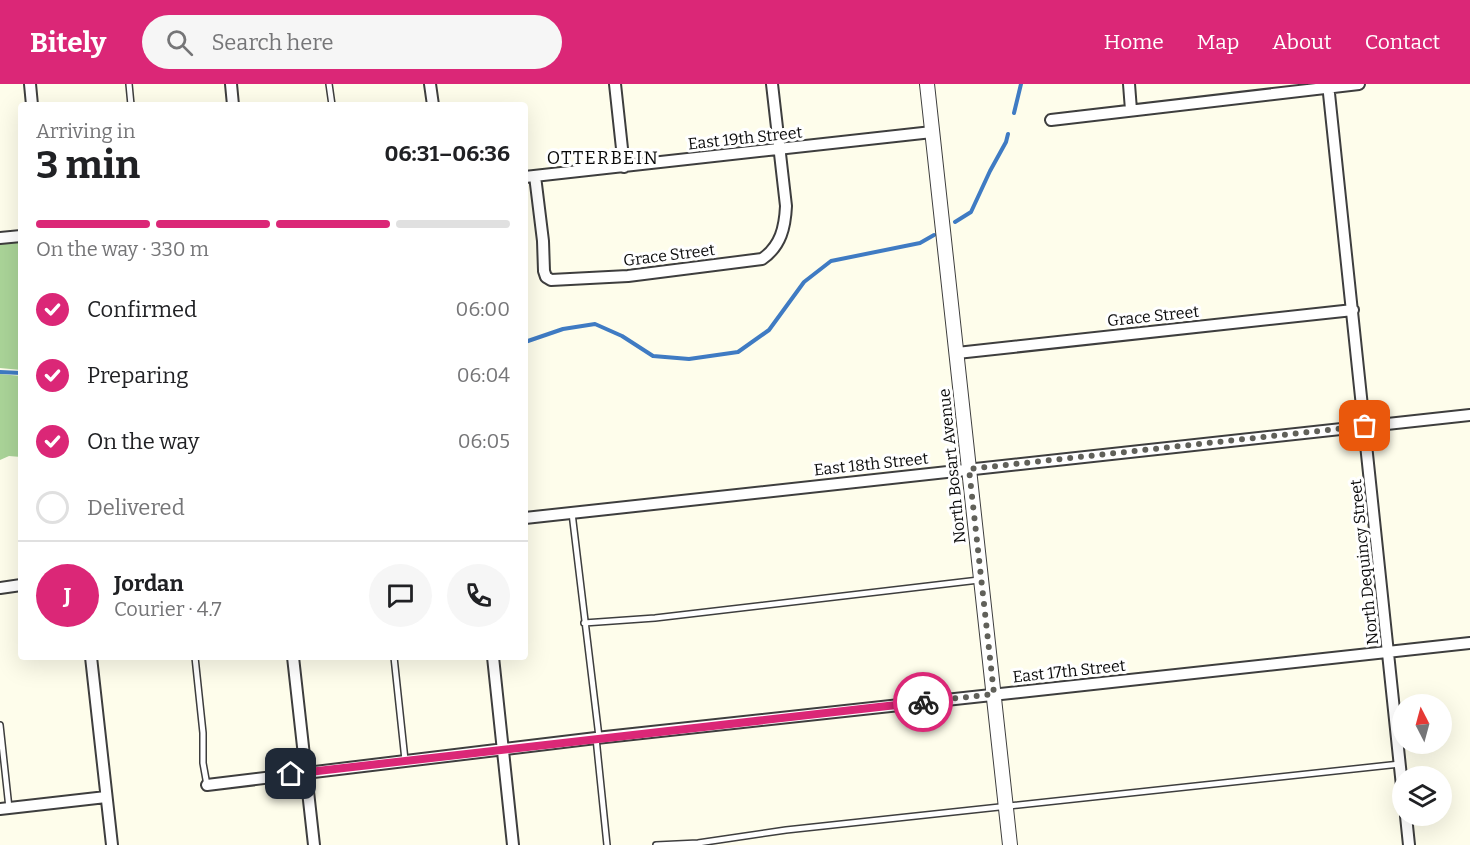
<!DOCTYPE html>
<html lang="en">
<head>
<meta charset="utf-8">
<style>
	:root { --surface:#fff; --page:#f6f6f6; --text:#202124; --muted:#757577; --line:#e0e0e0; --accent:#db2777 }
	body { margin:0; font-family:Bitter,serif; background:var(--page); color:var(--text); height:100vh; display:flex; flex-direction:column; font-size:22px; white-space:nowrap }
	* { box-sizing:border-box; margin:0 }
	p { font-size:20px; color:var(--muted) }
	.icon { flex:none; width:33px; height:33px; fill:none; stroke:currentColor; stroke-width:2; stroke-linecap:round; stroke-linejoin:round }
	.map { position:relative; flex:1; overflow:hidden }
	.details { position:absolute; left:18px; top:18px; width:510px; height:558px; display:flex; flex-direction:column; background:var(--surface); border-radius:6px; box-shadow:0 6px 24px #0002 }
	.details>* { flex:none }
	.needle { width:39px; rotate:354deg }
	.fabs { position:absolute; left:1392px; top:610px; display:grid; gap:12px }
	.fabs a { display:grid; place-items:center; width:60px; height:60px; border-radius:50%; background:var(--surface); box-shadow:0 6px 24px #0002; font-size:30px }
	.pin { position:absolute; display:grid; place-items:center; width:51px; height:51px; color:#fff; margin:-26px; border-radius:12px; box-shadow:0 3px 9px #0006 }
	.courier { position:absolute; display:grid; place-items:center; width:60px; height:60px; margin:-30px; border:4px solid #db2777; border-radius:50%; background:#fff; color:#222; box-shadow:0 2px 8px #0007 }
	.overview em { font-style:normal; font-weight:700 }
	.overview div { display:flex; flex-direction:column-reverse }
	.overview { display:flex; align-items:center; justify-content:space-between; height:102px; padding:0 18px }
	h1 { font-size:39px; font-weight:700; line-height:45px }
	.bar { display:grid; grid-template-columns:repeat(4,1fr); gap:9px 6px; align-content:center; height:72px; padding:0 18px }
	.bar i { height:8px; border-radius:4px; background:var(--line) }
	.bar .active { background:var(--accent) }
	.bar p { grid-column:span 4 }
	.line { display:flex; align-items:center; gap:15px; padding:0 18px; border-top:2px solid var(--line) }
	.line div { flex:1 }
	.round { display:grid; place-items:center; flex:none; width:63px; height:63px; border-radius:32px; background:var(--page) }
	ol { padding:0 18px; list-style:none }
	li { display:flex; align-items:center; gap:18px; height:66px }
	li p { margin-inline-start:auto }
	li .icon { padding:6px; border-radius:50%; background:var(--accent); color:#fff; stroke-width:4 }
	li:last-child { color:var(--muted) }
	li i { width:33px; height:33px; border:3px solid var(--line); border-radius:50% }
	header { display:flex; align-items:center; gap:36px; box-sizing:border-box; height:84px; padding:0 30px; background:var(--accent); color:#fff }
	header strong { font-size:28px }
	nav { display:flex; gap:33px; margin-inline-start:auto; font-size:21px }
	.search { width:420px; height:54px; background:var(--page); display:flex; align-items:center; gap:15px; box-sizing:border-box; padding:0 21px; border-radius:33px; color:var(--muted); font-size:22px }
	.map>svg:first-child { display:block }
</style>
</head>
<body>
<header>
<strong>Bitely</strong>
<div class="search"><svg class="icon" aria-label="search" viewBox="0 0 24 24"><circle cx="10" cy="10" r="6"/><path d="M15 15l6 6"/></svg>Search here</div>
<nav><a>Home</a><a>Map</a><a>About</a><a>Contact</a></nav>
</header>
<div class="map">
<svg width="1470" height="761" viewBox="0 0 1470 761">
	<rect width="100%" height="100%" fill="#fefdeb"/>
	<path fill="#aad498" d="M21 155V286L0 284V157Z
		M0 290 21 292V373L9 372 0 376Z"/>
	<g fill="none" stroke-linecap="round" stroke-linejoin="round">
		<path stroke="#3f7bc3" stroke-width="4" d="M1014 29 1021 0
			M955 138 971 128 990 87 1006 58 1008 50
			M525 258 563 245 595 240 622 252 653 272 689 275 738 268 769 246 804 198 831 177 920 159 934 151
			M0 288 21 289"/>
		<g stroke="#3e3e3e" stroke-width="8">
			<path id="service" d="M129 0 131 21
				M329 0 332 21
				M572 429 599 653
				M584 539 655 534 979 496
				M195 573 203 649V679L207 701
				M394 573 405 676
				M0 641 9 724
				M596 654 607 761
				M656 761 698 759 786 746 1400 680"/>
		</g>
		<g stroke="#3e3e3e" stroke-width="14">
			<path id="minor" d="M30 0 32 21
				M231 0 233 21
				M430 0 433 21
				M615 0 624 83
				M1129 0 1131 26
				M1328 0 1402 702
				M1051 36 1359 0
				M535 92 543 157 544 187 546 193 551 196 628 192 762 175C781 162 785 143 786 122L772 0
				M525 93 932 48
				M0 154 21 152
				M957 269 1353 226
				M525 434 1470 331
				M0 504 21 501
				M91 573 112 761
				M293 573 314 761
				M493 573 513 761
				M207 701 596 654 1470 559
				M0 725 106 713
				M1406 732 1409 761"/>
		</g>
		<g stroke="#3e3e3e" stroke-width="16">
			<path id="tertiary" d="M927 0 1010 761"/>
		</g>
		<use href="#service" stroke="#fff" stroke-width="5"/>
		<use href="#minor" stroke="#fff" stroke-width="10"/>
		<use href="#tertiary" stroke="#fff" stroke-width="14"/>
	</g>
	<g fill="none" stroke-linecap="round" stroke-linejoin="round">
		<path stroke="#606059" stroke-width="6" stroke-dasharray="0 10.8" d="M923 618 994 610 969 385 1365 342"/>
		<path stroke="#db2777" stroke-width="8" d="M291 690 923 618"/>
	</g>
	<g text-anchor="middle" dominant-baseline="central" stroke-width="6" stroke-linejoin="round" paint-order="stroke">
		<g font-size="16" fill="#0b0b0b" stroke="#fff">
			<text transform="translate(745 54) rotate(-6)">East 19th Street</text>
			<text transform="translate(669 171) rotate(-7)">Grace Street</text>
			<text transform="translate(1153 232) rotate(-6)">Grace Street</text>
			<text transform="translate(871 380) rotate(-6)">East 18th Street</text>
			<text transform="translate(952 382) rotate(-96)">North Bosart Avenue</text>
			<text transform="translate(1364 478) rotate(-96)">North Dequincy Street</text>
			<text transform="translate(1069 587) rotate(-6)">East 17th Street</text>
		</g>
		<g font-size="18" letter-spacing="1.5" fill="#0b0b0b" stroke="#fff">
			<text x="603" y="74">OTTERBEIN</text>
		</g>
	</g>
</svg>
<div class="fabs">
<a><svg class="needle" viewBox="-14 -14 28 28"><path d="M0-13l5 13h-10z" fill="#e53935"/><path d="M0 13l5-13h-10z" fill="#757577"/></svg></a>
<a><svg class="icon" aria-label="layers" viewBox="0 0 24 24"><path d="M12 4l9 5-9 5-9-5zM3 14l9 5 9-5"/></svg></a>
</div>
<div class="pin" style="left:1365px;top:342px;background:#ea580c"><svg class="icon" aria-label="bag" viewBox="0 0 24 24"><path d="M5 8h14l-1 12H6zM9 8a3 3 0 0 1 6 0"/></svg></div>
<div class="pin" style="left:291px;top:690px;background:#1f2937"><svg class="icon" aria-label="home" viewBox="0 0 24 24"><path d="M3 11l9-7 9 7M6 9v11h12V9"/></svg></div>
<div class="courier" style="left:923px;top:618px"><svg class="icon" aria-label="bike" viewBox="0 0 24 24"><circle cx="6" cy="16" r="4"/><circle cx="18" cy="16" r="4"/><path d="M6 16l4-8h5l3 8M10 8l3 8H6M13 5h3"/></svg></div>
<section class="details">
<div class="overview"><div><h1>3 min</h1><p>Arriving in</p></div><em>06:31–06:36</em></div>
<div class="bar"><i class="active"></i><i class="active"></i><i class="active"></i><i></i><p>On the way · 330 m</p></div>
<ol>
<li><svg class="icon" aria-label="check" viewBox="0 0 24 24"><path d="M5 12l5 5 9-10"/></svg>Confirmed<p>06:00</p></li>
<li><svg class="icon" aria-label="check" viewBox="0 0 24 24"><path d="M5 12l5 5 9-10"/></svg>Preparing<p>06:04</p></li>
<li><svg class="icon" aria-label="check" viewBox="0 0 24 24"><path d="M5 12l5 5 9-10"/></svg>On the way<p>06:05</p></li>
<li><i></i>Delivered</li>
</ol>
<div class="line" style="height:108px"><b class="round" style="background:var(--accent);color:#fff">J</b><div><b>Jordan</b><p>Courier · 4.7</p></div><a class="round"><svg class="icon" aria-label="chat" viewBox="0 0 24 24"><path d="M4 5h16v11H9l-5 4z"/></svg></a><a class="round"><svg class="icon" aria-label="phone" viewBox="0 0 24 24"><path d="M5 4h4l2 5-3 2q2 4 5 5l2-3 5 2v4C11 20 4 13 5 4z"/></svg></a></div>
</section>
</div>
</body>
</html>
